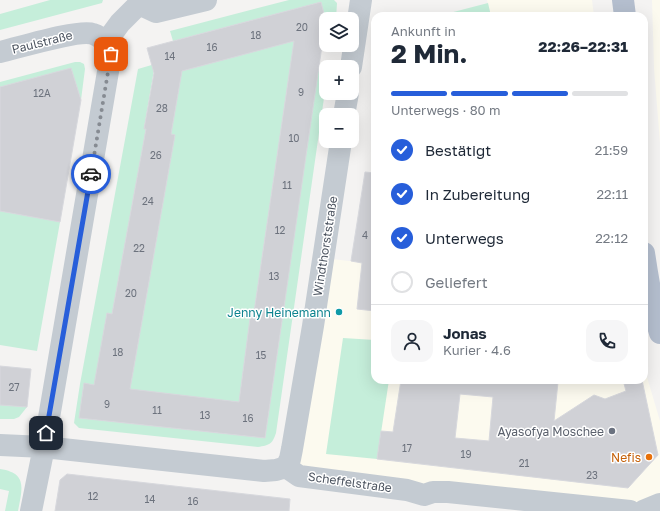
<!DOCTYPE html>
<html lang="de">
<head>
<meta charset="utf-8">
<style>
	:root { --surface:#fff; --page:#f6f6f7; --text:#1f2937; --muted:#747a83; --line:#e0e1e3; --accent:#275eda }
	body { margin:0; font-family:"Golos Text",sans-serif; background:var(--page); color:var(--text); height:100vh; display:flex; flex-direction:column; font-size:15px; white-space:nowrap }
	* { box-sizing:border-box; margin:0 }
	p { font-size:13px; color:var(--muted) }
	.icon { flex:none; width:22px; height:22px; fill:none; stroke:currentColor; stroke-width:2; stroke-linecap:round; stroke-linejoin:round }
	.map { position:relative; flex:1; overflow:hidden }
	.drawer { position:absolute; left:371px; top:12px; width:277px; height:372px; display:flex; flex-direction:column; background:var(--surface); border-radius:12px; box-shadow:0 4px 16px #0002 }
	.drawer>* { flex:none }
	.buttons { position:absolute; left:319px; top:12px; display:grid; gap:8px }
	.buttons a { display:grid; place-items:center; width:40px; height:40px; border-radius:8px; background:var(--surface); box-shadow:0 4px 16px #0002; font-size:20px }
	.pin { position:absolute; display:grid; place-items:center; width:34px; height:34px; color:#fff; margin:-17px; border-radius:8px; box-shadow:0 2px 6px #0006 }
	.courier { position:absolute; display:grid; place-items:center; width:40px; height:40px; margin:-20px; border:3px solid #275eda; border-radius:50%; background:#fff; color:#222; box-shadow:0 1px 5px #0007 }
	.head em { font-style:normal; font-weight:700 }
	.head div { display:flex; flex-direction:column-reverse }
	.head { display:flex; align-items:center; justify-content:space-between; height:68px; padding:0 20px }
	h1 { font-size:26px; font-weight:700; line-height:30px }
	.bar { display:grid; grid-template-columns:repeat(4,1fr); gap:6px 4px; align-content:center; height:48px; padding:0 20px }
	.bar i { height:5px; border-radius:3px; background:var(--line) }
	.bar .on { background:var(--accent) }
	.bar p { grid-column:span 4 }
	.line { display:flex; align-items:center; gap:10px; padding:0 20px; border-top:1px solid var(--line) }
	.line div { flex:1 }
	.round { display:grid; place-items:center; flex:none; width:42px; height:42px; border-radius:12px; background:var(--page) }
	ol { padding:0 20px; list-style:none }
	li { display:flex; align-items:center; gap:12px; height:44px }
	li p { margin-inline-start:auto }
	li .icon { padding:4px; border-radius:50%; background:var(--accent); color:#fff; stroke-width:4 }
	li:last-child { color:var(--muted) }
	li i { width:22px; height:22px; border:2px solid var(--line); border-radius:50% }
	.map>svg:first-child { display:block }
</style>
</head>
<body>
<div class="map">
<svg width="660" height="511" viewBox="0 0 660 511">
	<rect width="100%" height="100%" fill="#f4f3f2"/>
	<path fill="#fcfaef" d="M487 0H592L594 16H491Z
		M652 0H660V143L654 68Z
		M323 258 375 264V380H644V367L660 421V504L643 511 291 476Z"/>
	<path fill="#c5eeda" d="M50 0H103L102 3 0 30V14Z
		M289 0H334L337 3 336 19H326V22L321 2 173 41 170 31Z
		M488 3 491 16H438Z
		M324 32 318 71 326 72V84L276 433C272 445 269 445 258 447L79 428 74 423 80 384 138 69 155 64 144 128 146 129 112 314 107 313 95 385 84 384 79 418 265 438 285 301 290 68 254 312 251 311 239 402 125 389 131 383 175 135 171 134 182 71Z
		M75 62H80L84 64 85 69 81 100 71 69 0 87V82Z
		M0 211 60 222 37 351 0 345Z
		M343 338 375 340V380H389L377 459 326 454Z
		M0 405 27 407 19 417 14 419H0Z
		M0 469C28 473 22 489 18 511H5L9 491 0 489Z"/>
	<path fill="#d0d1d6" stroke="#d7d8dd" fill-rule="evenodd" d="M321 2 326 22V32H324L265 438 79 418 84 383 94 385 107 313 112 314 146 129H144L154 73 147 48ZM294 41 254 312 251 311 239 402 130 389 175 135 171 134 182 71Z
		M71 68 81 100 60 222 0 211V87Z
		M365 172 375 173V311L357 309 362 263 351 261Z
		M0 366 31 369 27 407 0 405Z
		M401 380H549L548 383 558 382 554 421 594 395 605 399 626 391 623 380H642L658 455 628 488 377 459 381 431 393 432ZM460 394 493 397 489 441 455 438Z
		M67 474 290 499 289 511H55L60 480Z"/>
	<g fill="none" stroke-linecap="round" stroke-linejoin="round">
		<path stroke="#c4cbd2" stroke-width="22" d="M139 4 156 12 206 0
			M106 42 120 23 139 4
			M0 52C18 48 79 29 93 34 103 37 107 45 111 54L44 447 31 511
			M351 67 361 0
			M344 115 348 93
			M0 445 44 447 264 471 276 470 286 467 299 476 407 490 424 495 433 492H448L630 511
			M286 467 290 459 292 449 313 326 341 141
			M643 511 660 504"/>
		<path stroke="#b4bece" stroke-width="22" d="M623 0 625 16
			M644 253C648 280 652 307 660 333"/>
	</g>
	<g fill="none" stroke-linecap="round" stroke-linejoin="round">
		<path stroke="#868b92" stroke-width="4" stroke-dasharray="0 7.2" d="M91 174 111 54"/>
		<path stroke="#275eda" stroke-width="5" d="M46 433 91 174"/>
	</g>
	<circle fill="#0f9aa8" stroke="#fff" stroke-width="1.5" cx="339" cy="312" r="4"/>
	<circle fill="#6b7280" stroke="#fff" stroke-width="1.5" cx="612" cy="431" r="4"/>
	<circle fill="#e8710a" stroke="#fff" stroke-width="1.5" cx="649" cy="457" r="4"/>
	<g text-anchor="middle" dominant-baseline="central" stroke-width="3" stroke-linejoin="round" paint-order="stroke">
		<g font-size="10" fill="#6c727d">
			<text x="302" y="27">20</text>
			<text x="256" y="35">18</text>
			<text x="212" y="47">16</text>
			<text x="170" y="56">14</text>
			<text x="301" y="92">9</text>
			<text x="42" y="93">12A</text>
			<text x="162" y="108">28</text>
			<text x="294" y="138">10</text>
			<text x="156" y="155">26</text>
			<text x="287" y="185">11</text>
			<text x="148" y="201">24</text>
			<text x="280" y="230">12</text>
			<text x="365" y="235">4</text>
			<text x="139" y="248">22</text>
			<text x="274" y="276">13</text>
			<text x="131" y="293">20</text>
			<text x="118" y="352">18</text>
			<text x="261" y="355">15</text>
			<text x="14" y="387">27</text>
			<text x="107" y="404">9</text>
			<text x="157" y="410">11</text>
			<text x="205" y="415">13</text>
			<text x="248" y="418">16</text>
			<text x="407" y="448">17</text>
			<text x="466" y="454">19</text>
			<text x="524" y="463">21</text>
			<text x="592" y="475">23</text>
			<text x="93" y="496">12</text>
			<text x="150" y="499">14</text>
			<text x="193" y="501">16</text>
		</g>
		<g font-size="12" fill="#4b535f" stroke="#fff">
			<text transform="translate(42 42) rotate(-14)">Paulstraße</text>
			<text transform="translate(325 246) rotate(-81)">Windthorststraße</text>
			<text transform="translate(350 482) rotate(8)">Scheffelstraße</text>
		</g>
		<g font-size="12" fill="#0d838f" stroke="#fff" text-anchor="end">
			<text x="331" y="312">Jenny Heinemann</text>
		</g>
		<g font-size="12" fill="#5b616d" stroke="#fff" text-anchor="end">
			<text x="604" y="431">Ayasofya Moschee</text>
		</g>
		<g font-size="12" fill="#c56008" stroke="#fff" text-anchor="end">
			<text x="641" y="457">Nefis</text>
		</g>
	</g>
</svg>
<div class="buttons">
<a><svg class="icon" aria-label="layers" viewBox="0 0 24 24"><path d="M12 4l9 5-9 5-9-5zM3 14l9 5 9-5"/></svg></a>
<a>+</a>
<a>−</a>
</div>
<div class="pin" style="left:111px;top:54px;background:#ea580c"><svg class="icon" aria-label="bag" viewBox="0 0 24 24"><path d="M5 8h14l-1 12H6zM9 8a3 3 0 0 1 6 0"/></svg></div>
<div class="pin" style="left:46px;top:433px;background:#1f2937"><svg class="icon" aria-label="home" viewBox="0 0 24 24"><path d="M3 11l9-7 9 7M6 9v11h12V9"/></svg></div>
<div class="courier" style="left:91px;top:174px"><svg class="icon" aria-label="car" viewBox="0 0 24 24"><path d="M5 17H2v-5l4-1 3-4h7l3 4 3 1v5h-3M9 17h6M6 11h13"/><circle cx="7" cy="17" r="2"/><circle cx="17" cy="17" r="2"/></svg></div>
<section class="drawer">
<div class="head"><div><h1>2 Min.</h1><p>Ankunft in</p></div><em>22:26–22:31</em></div>
<div class="bar"><i class="on"></i><i class="on"></i><i class="on"></i><i></i><p>Unterwegs · 80 m</p></div>
<ol>
<li><svg class="icon" aria-label="check" viewBox="0 0 24 24"><path d="M5 12l5 5 9-10"/></svg>Bestätigt<p>21:59</p></li>
<li><svg class="icon" aria-label="check" viewBox="0 0 24 24"><path d="M5 12l5 5 9-10"/></svg>In Zubereitung<p>22:11</p></li>
<li><svg class="icon" aria-label="check" viewBox="0 0 24 24"><path d="M5 12l5 5 9-10"/></svg>Unterwegs<p>22:12</p></li>
<li><i></i>Geliefert</li>
</ol>
<div class="line" style="height:72px"><a class="round"><svg class="icon" aria-label="person" viewBox="0 0 24 24"><circle cx="12" cy="8" r="4"/><path d="M4 21q1-7 8-7t8 7"/></svg></a><div><b>Jonas</b><p>Kurier · 4.6</p></div><a class="round"><svg class="icon" aria-label="phone" viewBox="0 0 24 24"><path d="M5 4h4l2 5-3 2q2 4 5 5l2-3 5 2v4C11 20 4 13 5 4z"/></svg></a></div>
</section>
</div>
</body>
</html>
